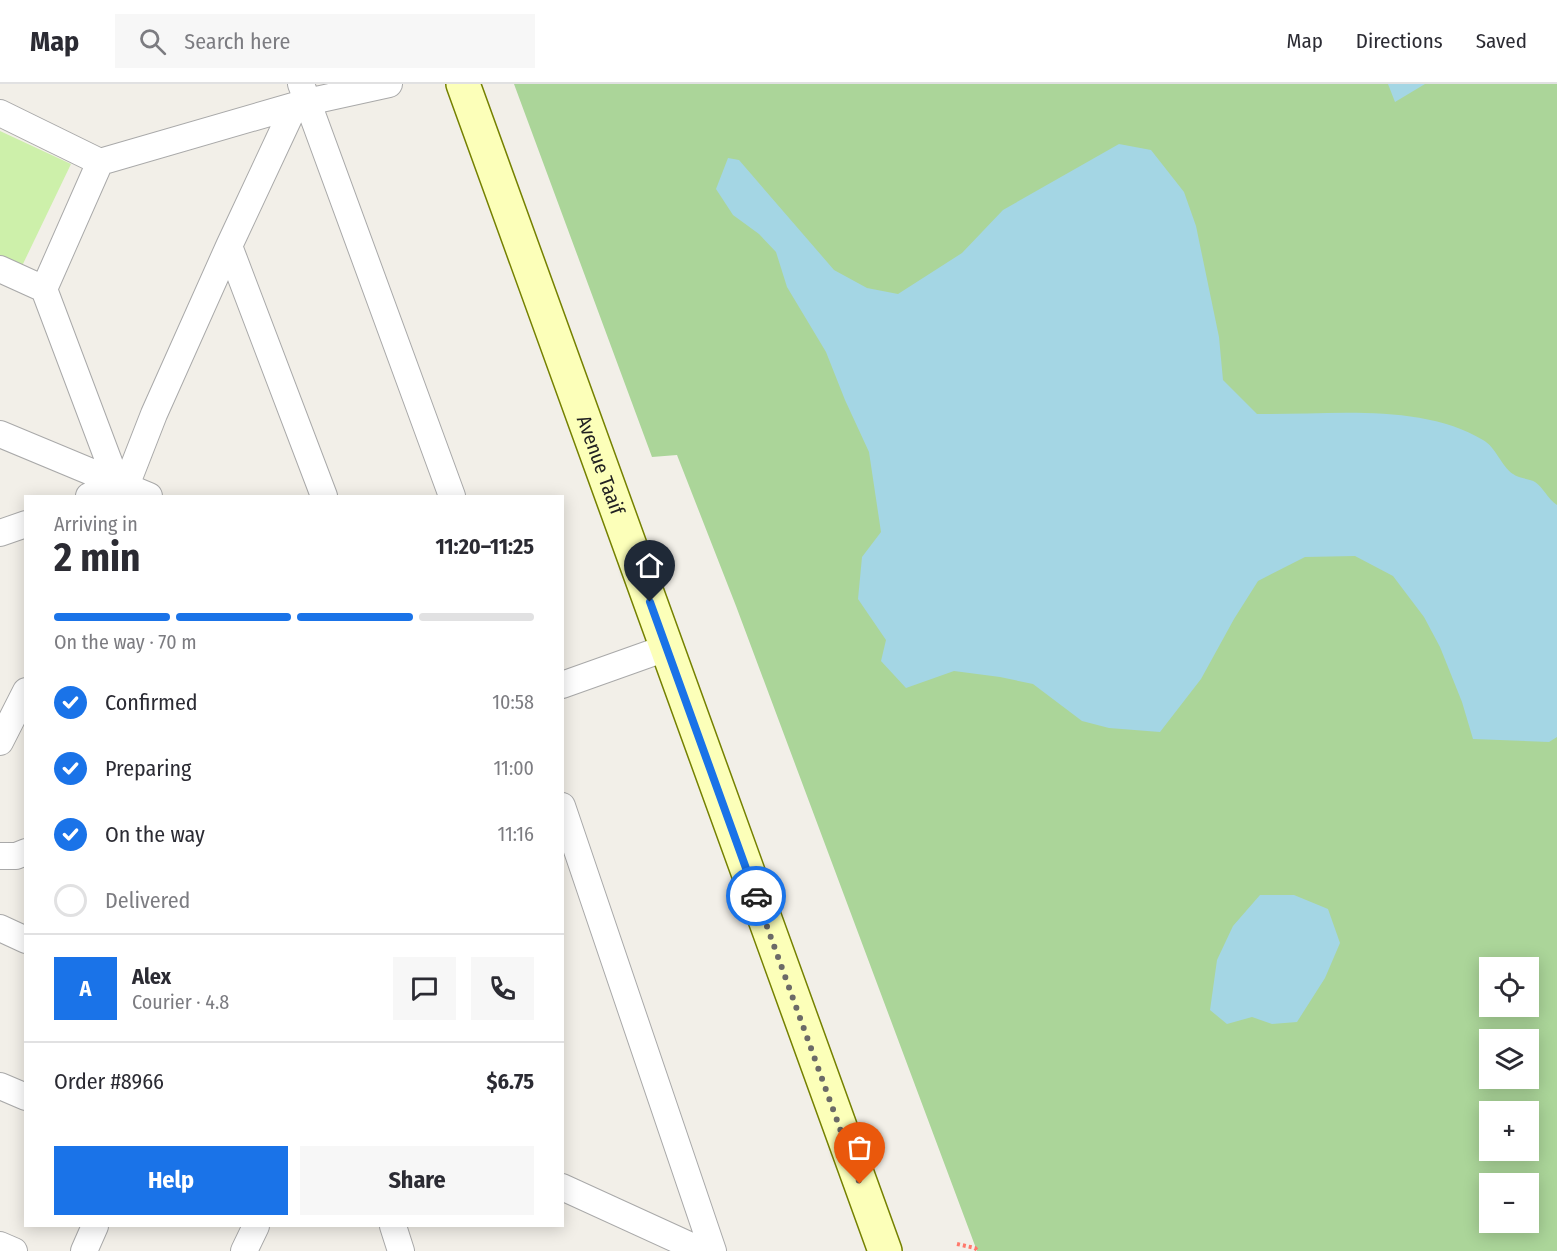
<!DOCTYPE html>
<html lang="en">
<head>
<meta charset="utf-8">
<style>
	:root { --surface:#fff; --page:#f7f7f7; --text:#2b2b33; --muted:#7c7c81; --line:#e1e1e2; --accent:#1a73e8 }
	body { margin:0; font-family:"Fira Sans Condensed",sans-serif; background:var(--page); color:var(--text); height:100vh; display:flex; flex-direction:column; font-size:22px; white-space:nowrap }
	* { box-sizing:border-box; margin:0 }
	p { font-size:20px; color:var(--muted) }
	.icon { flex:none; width:33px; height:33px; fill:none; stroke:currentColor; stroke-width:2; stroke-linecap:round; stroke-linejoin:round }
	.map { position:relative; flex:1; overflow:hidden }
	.details { position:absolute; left:24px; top:411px; width:540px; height:732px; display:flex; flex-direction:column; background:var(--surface); border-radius:0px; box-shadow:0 3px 15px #0003 }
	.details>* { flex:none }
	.tools { position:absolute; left:1479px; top:873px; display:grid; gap:12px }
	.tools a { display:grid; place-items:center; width:60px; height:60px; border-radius:0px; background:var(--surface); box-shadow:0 3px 15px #0003; font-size:30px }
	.pin { position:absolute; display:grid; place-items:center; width:51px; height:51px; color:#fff; margin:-62px -26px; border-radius:50% 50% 50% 0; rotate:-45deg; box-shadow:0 0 6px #0007 }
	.pin .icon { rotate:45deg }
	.courier { position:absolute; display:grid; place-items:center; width:60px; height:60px; margin:-30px; border:4px solid #1a73e8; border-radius:50%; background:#fff; color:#222; box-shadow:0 2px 8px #0007 }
	.summary em { font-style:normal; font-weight:700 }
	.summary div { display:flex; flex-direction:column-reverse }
	.summary { display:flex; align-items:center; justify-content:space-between; height:102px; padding:0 30px }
	h1 { font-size:39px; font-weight:700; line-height:45px }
	.bar { display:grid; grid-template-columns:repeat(4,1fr); gap:9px 6px; align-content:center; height:72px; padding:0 30px }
	.bar i { height:8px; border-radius:4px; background:var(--line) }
	.bar .on { background:var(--accent) }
	.bar p { grid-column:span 4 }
	.line { display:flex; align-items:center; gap:15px; padding:0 30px; border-top:2px solid var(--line) }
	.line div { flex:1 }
	.round { display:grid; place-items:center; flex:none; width:63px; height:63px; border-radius:0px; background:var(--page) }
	ol { padding:0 30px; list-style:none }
	li { display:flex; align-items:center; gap:18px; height:66px }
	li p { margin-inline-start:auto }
	li .icon { padding:6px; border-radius:50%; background:var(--accent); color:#fff; stroke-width:4 }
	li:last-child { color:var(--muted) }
	li i { width:33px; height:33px; border:3px solid var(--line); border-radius:50% }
	.action { display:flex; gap:12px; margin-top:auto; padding:12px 30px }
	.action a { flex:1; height:69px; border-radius:0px; background:var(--accent); color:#fff; font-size:24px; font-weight:700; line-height:69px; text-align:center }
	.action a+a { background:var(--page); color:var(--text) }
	header { display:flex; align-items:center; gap:36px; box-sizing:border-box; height:84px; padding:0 30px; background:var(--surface); border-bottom:2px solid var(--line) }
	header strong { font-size:28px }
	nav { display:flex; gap:33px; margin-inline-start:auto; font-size:21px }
	.search { width:420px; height:54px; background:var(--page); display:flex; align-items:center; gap:15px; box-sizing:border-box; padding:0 21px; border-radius:0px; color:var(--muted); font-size:22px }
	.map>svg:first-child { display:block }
</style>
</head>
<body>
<header>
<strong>Map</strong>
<div class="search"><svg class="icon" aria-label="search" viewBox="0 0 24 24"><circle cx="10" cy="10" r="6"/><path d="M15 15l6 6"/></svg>Search here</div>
<nav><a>Map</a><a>Directions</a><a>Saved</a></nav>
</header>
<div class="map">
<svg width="1557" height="1167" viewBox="0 0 1557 1167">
	<rect width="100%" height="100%" fill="#f2efe8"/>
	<path fill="#cdf0aa" d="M0 47 71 80 22 182 0 171Z"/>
	<path fill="#abd599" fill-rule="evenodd" d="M514 0H1557V1167H977L736 522 677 371 652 373ZM1490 884H1528V922H1490ZM1490 956H1528V994H1490ZM1490 1028H1528V1066H1490ZM1490 1100H1528V1138H1490Z"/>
	<path fill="#a4d6e4" d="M1388 0H1425L1395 18Z
		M1119 60 1151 66 1184 108 1196 142 1219 253 1223 296 1257 330C1327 331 1421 318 1483 356 1496 363 1501 382 1513 390 1519 395 1529 394 1535 398 1543 403 1547 414 1557 421V653L1549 658 1473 655 1462 618 1440 563 1424 533 1393 492 1355 472 1305 473 1258 497 1234 535 1201 595 1160 648 1109 644 1082 637 1033 600 1000 593 954 587 906 604 881 577 886 556 858 515 862 473 881 448 869 368 845 316 826 268 787 203 776 168 759 150 733 131 716 105 728 74 739 76 834 186 867 204 898 210 962 169 1003 126Z
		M1260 811H1294L1328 825 1340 859 1325 894 1297 938 1272 940 1252 933 1227 940 1210 926 1217 876 1233 842Z"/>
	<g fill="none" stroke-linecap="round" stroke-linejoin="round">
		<g stroke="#a9a9a9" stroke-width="28">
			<path id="street" d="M301 0 452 412
				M0 29 100 78 44 205 0 185
				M100 78 307 18 389 0
				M229 162 324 412
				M44 205 117 399 89 412
				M0 350 149 412
				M122 412 154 330 229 162 294 23
				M0 449 26 440
				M562 601 666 564
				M0 658 26 607
				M562 722 713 1167
				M0 772H16L26 768
				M0 844 26 856
				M0 1002 26 1013
				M562 1103 702 1167
				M393 1142 401 1167
				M0 1161 14 1167
				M84 1167 95 1142
				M244 1167 256 1142"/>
		</g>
		<g stroke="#758100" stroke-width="36">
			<g id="secondary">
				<path id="s1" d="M463 0 885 1167"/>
			</g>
		</g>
		<path stroke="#ff796c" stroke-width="4" stroke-dasharray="3 3" stroke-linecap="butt" d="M957 1160 975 1164 978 1167"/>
		<use href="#street" stroke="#fff" stroke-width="26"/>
		<use href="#secondary" stroke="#fcffb9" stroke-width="33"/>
	</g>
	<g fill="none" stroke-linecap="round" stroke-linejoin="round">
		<path stroke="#6b6a67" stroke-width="6" stroke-dasharray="0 10.8" d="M756 812 860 1100"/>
		<path stroke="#1a73e8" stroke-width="8" d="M650 518 756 812"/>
	</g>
	<g text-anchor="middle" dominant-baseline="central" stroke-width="4.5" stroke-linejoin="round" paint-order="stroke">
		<g font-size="20" fill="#222" stroke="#fff">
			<text stroke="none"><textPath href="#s1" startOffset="405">Avenue Taaif</textPath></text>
		</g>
	</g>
</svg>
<div class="tools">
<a><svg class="icon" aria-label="locate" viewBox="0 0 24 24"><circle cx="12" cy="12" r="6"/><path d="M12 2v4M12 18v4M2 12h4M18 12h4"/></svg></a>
<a><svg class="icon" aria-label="layers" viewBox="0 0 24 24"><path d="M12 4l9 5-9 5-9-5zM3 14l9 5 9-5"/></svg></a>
<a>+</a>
<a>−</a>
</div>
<div class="pin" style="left:860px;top:1100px;background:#ea580c"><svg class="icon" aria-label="bag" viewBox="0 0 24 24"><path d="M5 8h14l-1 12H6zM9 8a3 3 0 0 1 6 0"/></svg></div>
<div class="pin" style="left:650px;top:518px;background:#1f2937"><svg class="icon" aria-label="home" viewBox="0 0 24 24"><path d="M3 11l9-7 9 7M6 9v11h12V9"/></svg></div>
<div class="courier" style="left:756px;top:812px"><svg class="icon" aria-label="car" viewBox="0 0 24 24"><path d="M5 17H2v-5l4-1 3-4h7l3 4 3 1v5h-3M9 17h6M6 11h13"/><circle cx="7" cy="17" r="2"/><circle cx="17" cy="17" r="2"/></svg></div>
<section class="details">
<div class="summary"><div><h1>2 min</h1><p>Arriving in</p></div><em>11:20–11:25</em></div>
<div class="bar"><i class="on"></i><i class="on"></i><i class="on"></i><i></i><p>On the way · 70 m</p></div>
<ol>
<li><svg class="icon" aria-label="check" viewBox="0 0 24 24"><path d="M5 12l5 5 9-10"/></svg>Confirmed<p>10:58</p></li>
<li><svg class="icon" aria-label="check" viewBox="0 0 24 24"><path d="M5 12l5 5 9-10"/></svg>Preparing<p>11:00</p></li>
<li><svg class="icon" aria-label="check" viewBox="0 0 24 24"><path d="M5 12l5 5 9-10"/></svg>On the way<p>11:16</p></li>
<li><i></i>Delivered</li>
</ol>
<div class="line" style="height:108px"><b class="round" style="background:var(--accent);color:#fff">A</b><div><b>Alex</b><p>Courier · 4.8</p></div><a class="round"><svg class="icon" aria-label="chat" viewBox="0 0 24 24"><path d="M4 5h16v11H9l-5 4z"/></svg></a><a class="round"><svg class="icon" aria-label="phone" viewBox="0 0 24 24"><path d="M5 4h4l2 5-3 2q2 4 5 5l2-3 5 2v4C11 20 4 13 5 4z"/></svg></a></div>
<div class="line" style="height:78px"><div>Order #8966</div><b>$6.75</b></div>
<div class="action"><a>Help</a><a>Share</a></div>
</section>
</div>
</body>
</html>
